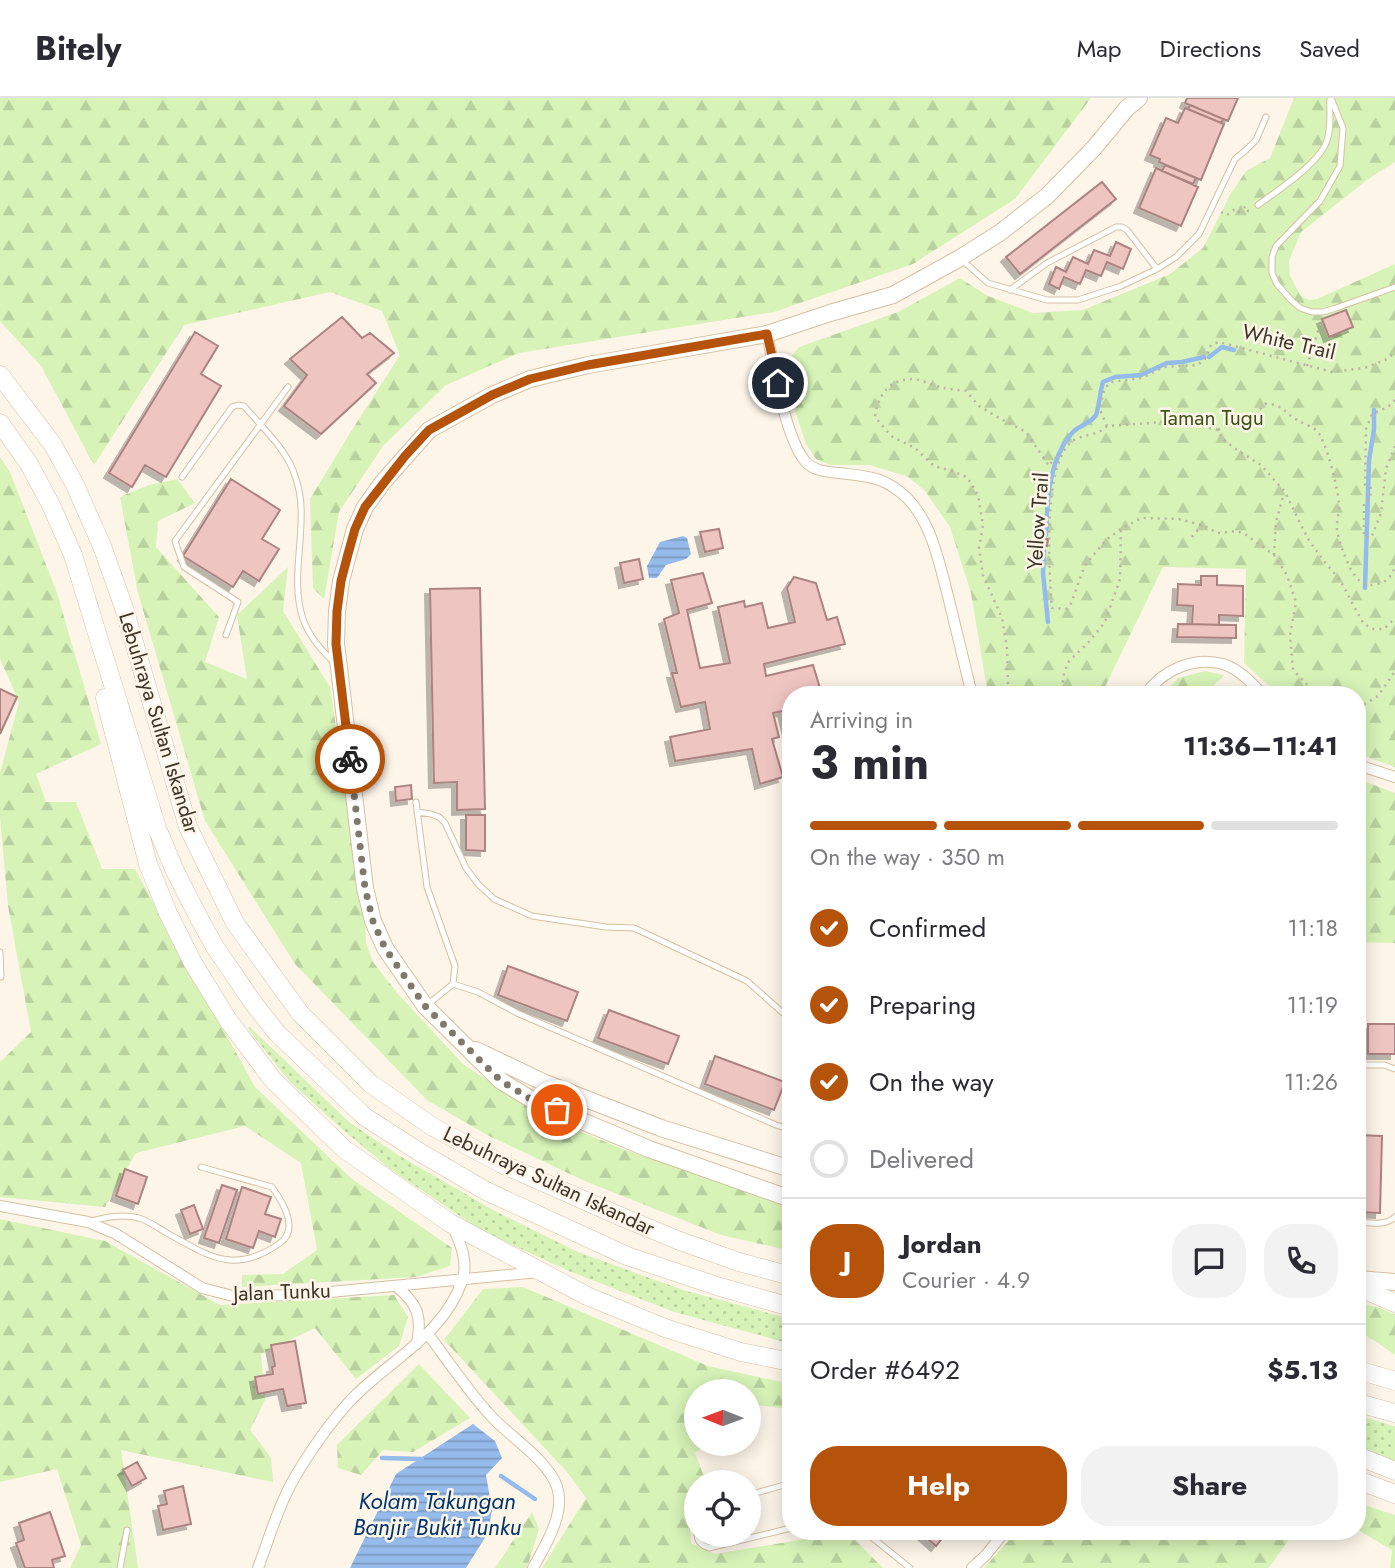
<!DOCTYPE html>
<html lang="en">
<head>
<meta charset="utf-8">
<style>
	:root { --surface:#fff; --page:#f2f2f3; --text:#2b2b33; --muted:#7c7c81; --line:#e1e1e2; --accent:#b45309 }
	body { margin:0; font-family:Jost,sans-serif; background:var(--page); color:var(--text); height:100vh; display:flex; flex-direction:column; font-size:26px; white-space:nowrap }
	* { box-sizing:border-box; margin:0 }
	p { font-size:23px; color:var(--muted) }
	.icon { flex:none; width:38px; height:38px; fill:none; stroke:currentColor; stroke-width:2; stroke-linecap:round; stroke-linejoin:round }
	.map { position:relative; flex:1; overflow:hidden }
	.details { position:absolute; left:782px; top:588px; width:584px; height:854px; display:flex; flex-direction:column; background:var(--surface); border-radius:28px; box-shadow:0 4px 18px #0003 }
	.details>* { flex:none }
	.needle { width:46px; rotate:271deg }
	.tools { position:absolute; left:684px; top:1281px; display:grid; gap:14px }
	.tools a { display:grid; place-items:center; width:77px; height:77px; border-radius:50%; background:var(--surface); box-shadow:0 4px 18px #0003; font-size:35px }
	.pin { position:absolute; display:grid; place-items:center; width:60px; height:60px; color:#fff; margin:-30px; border:4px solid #fff; border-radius:50%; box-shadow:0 2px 7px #0007 }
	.courier { position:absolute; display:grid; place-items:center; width:70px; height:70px; margin:-35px; border:5px solid #b45309; border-radius:50%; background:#fff; color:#222; box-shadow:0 2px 9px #0007 }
	.head em { font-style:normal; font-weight:700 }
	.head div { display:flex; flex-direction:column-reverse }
	.head { display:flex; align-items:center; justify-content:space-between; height:119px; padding:0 28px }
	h1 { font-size:46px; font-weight:700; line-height:52px }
	.bar { display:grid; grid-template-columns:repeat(4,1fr); gap:10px 7px; align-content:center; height:84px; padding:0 28px }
	.bar i { height:9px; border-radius:5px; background:var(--line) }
	.bar .current { background:var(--accent) }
	.bar p { grid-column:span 4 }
	.line { display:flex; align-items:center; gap:18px; padding:0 28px; border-top:2px solid var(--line) }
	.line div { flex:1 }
	.round { display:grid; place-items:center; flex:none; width:74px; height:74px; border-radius:28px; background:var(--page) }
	ol { padding:0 28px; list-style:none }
	li { display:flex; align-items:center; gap:21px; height:77px }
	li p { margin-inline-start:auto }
	li .icon { padding:7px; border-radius:50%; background:var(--accent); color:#fff; stroke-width:4 }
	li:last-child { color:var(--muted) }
	li i { width:38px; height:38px; border:4px solid var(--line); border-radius:50% }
	.action { display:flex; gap:14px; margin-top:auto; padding:14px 28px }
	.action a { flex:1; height:80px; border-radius:28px; background:var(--accent); color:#fff; font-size:28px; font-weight:700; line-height:80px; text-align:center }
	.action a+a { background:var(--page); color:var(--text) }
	header { display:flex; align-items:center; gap:42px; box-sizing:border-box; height:98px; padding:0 35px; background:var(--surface); border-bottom:2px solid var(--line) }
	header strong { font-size:33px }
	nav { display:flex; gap:38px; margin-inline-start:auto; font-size:24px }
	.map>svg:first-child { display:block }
</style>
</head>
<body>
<header>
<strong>Bitely</strong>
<nav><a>Map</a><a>Directions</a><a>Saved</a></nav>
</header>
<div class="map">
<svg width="1395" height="1470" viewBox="0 0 1395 1470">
	<defs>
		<pattern id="grass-dots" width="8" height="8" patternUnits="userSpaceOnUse" patternTransform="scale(1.75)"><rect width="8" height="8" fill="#d7f3b8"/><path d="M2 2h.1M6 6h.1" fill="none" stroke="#b9d19e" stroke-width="1.8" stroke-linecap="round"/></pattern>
		<pattern id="forest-firs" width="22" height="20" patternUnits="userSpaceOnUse" patternTransform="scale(1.75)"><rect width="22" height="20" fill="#d7f3b8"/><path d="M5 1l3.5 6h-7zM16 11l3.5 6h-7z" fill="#b9d19e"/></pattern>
		<pattern id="water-rules" width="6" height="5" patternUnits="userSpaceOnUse" patternTransform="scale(1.75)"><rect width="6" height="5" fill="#94bbec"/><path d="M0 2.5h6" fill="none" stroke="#7a99bf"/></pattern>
		<filter id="shadow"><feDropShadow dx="-5" dy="5" stdDeviation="0" flood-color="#0004"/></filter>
	</defs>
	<rect width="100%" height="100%" fill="#fef5e9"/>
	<path fill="url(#grass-dots)" d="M249 928 349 1024 398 1057 495 1113 578 1154 683 1192 791 1221V1246L674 1214 569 1173 482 1133 390 1071 342 1031 290 984 248 931Z
		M1358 1318 1395 1328V1363L1358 1349Z"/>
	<path fill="url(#forest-firs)" d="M0 0H1091L1015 101 913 166 774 214 519 255 446 287 383 348 339 414 324 501 313 490 310 401 350 335 400 257 382 213 330 194 184 227 94 367 41 268 0 223Z
		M1294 0H1395V64L1367 82 1301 134 1289 163 1290 178 1301 198 1309 202 1317 201 1395 166V669L1358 656V597H1279L1244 565 1246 471 1163 469 1101 597H988L971 495 950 429 925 393 908 379 870 367H830L816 361 806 346 796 316 787 281V271L789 261 799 249 898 214 960 180 988 198 1033 215 1083 212 1170 176 1203 150 1230 97 1246 73 1270 60Z
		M0 359 10 374 57 495 101 646 36 676 46 704H76L102 771H135L255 989 352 1081 452 1150 450 1168 416 1179 242 1189V1177L283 1176 317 1152 301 1065 245 1028 136 1055 105 1109 0 1099V964L31 934 8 808 0 719V675L19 604 0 561Z
		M177 381 195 405 158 423 156 449 219 519 205 564 247 581 237 517 288 469 283 513 330 589 365 821 366 845 373 864 398 896 463 966 538 1016 625 1052 791 1107V1153L721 1137 587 1084 487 1037 427 1002 295 866 205 723 138 495 120 399 149 387Z
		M1205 573 1224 577 1205 597H1163L1178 580Z
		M1358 681 1395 695V845L1358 844Z
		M0 1121 105 1143 220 1207 394 1197 408 1219 399 1248 356 1281 315 1230 261 1256 265 1302 250 1332 271 1360 273 1384 121 1352 138 1470H70L81 1447 57 1371 0 1384Z
		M523 1189 708 1268 791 1286V1311L756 1307 749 1312V1293H696V1346H706L695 1355 706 1384H696V1412L689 1417 691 1445 715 1456 847 1434 883 1470H542L586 1400 567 1374 444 1242 483 1191Z
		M1358 1205 1377 1209 1395 1216V1257L1378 1245 1358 1233Z
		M419 1266 470 1320 413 1354 383 1352 361 1377 338 1370 337 1347Z
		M1358 1405 1395 1417V1470H1390L1392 1452 1358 1432Z
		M532 1414 539 1431 527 1470H495Z
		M1017 1433H1295L1269 1470H984Z"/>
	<path fill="url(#water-rules)" d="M683 438 687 440 691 456 686 461 666 467 657 480H649L647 468 660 444Z
		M473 1326 495 1343 502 1360 486 1377 492 1412 488 1435 466 1470H350L396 1376Z"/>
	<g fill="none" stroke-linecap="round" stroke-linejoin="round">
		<path stroke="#94bbec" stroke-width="4.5" d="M1209 259 1222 249 1234 252
			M1365 490 1369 362 1374 332V312
			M1048 524 1043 475 1044 452 1039 448 1040 440 1046 437C1047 407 1048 373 1064 346 1067 342 1070 337 1074 333 1081 327 1091 325 1096 317 1099 309 1100 294 1103 284L1115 279 1141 277 1167 265 1182 264 1204 259
			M382 1360 422 1361
			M501 1378 535 1401"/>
	</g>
	<path fill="#eec5c1" stroke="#ab8481" stroke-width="2" filter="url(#shadow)" d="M1187 0H1238L1228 23 1185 5Z
		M1190 7 1223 21 1221 25 1188 11Z
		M1185 10 1224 26 1201 82 1159 64 1160 61 1150 57 1166 20 1178 25Z
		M1165 67 1196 80 1193 86 1162 73Z
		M1156 70 1198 89 1181 128 1139 110Z
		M1102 84 1116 101 1020 176 1006 159Z
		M1116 144 1131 151 1123 171 1107 164 1101 178 1086 172 1080 186 1064 179 1059 191 1049 186 1056 169 1066 174 1073 159 1088 166 1094 152 1110 158Z
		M1346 212 1353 229 1329 239 1322 221Z
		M342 219 362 240 370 235 394 255 367 276 376 285 321 336 284 308 307 277 290 261Z
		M195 234 218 248 201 276 221 288 166 379 145 367 132 389 109 375Z
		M231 381 280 412 262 441 279 451 259 483 243 473 233 489 183 458Z
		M719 431 723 450 705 454 700 434Z
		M1041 440 1048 441 1047 448H1041Z
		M639 461 643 481 624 485 620 465Z
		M703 475 712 505 687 512 700 570 730 565 718 509 744 503 745 509 762 505 768 530 795 524 787 490 794 479 816 485 827 522 837 519 845 546 764 566 766 578 813 567 822 597H791V645L783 613 773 615 779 639 772 641 783 679 760 686 752 651 675 663 670 639 710 631 705 604 681 609 672 575H677L664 521 679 515 671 482Z
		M1201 478H1217V487L1243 488V518L1219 517V527L1192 526 1193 508 1177 507 1178 486 1201 487Z
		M480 490 485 711 457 712V684L434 685 430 491Z
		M1178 526 1236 527V540L1177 539Z
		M0 591 17 599 0 636Z
		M411 687 412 701 396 703 395 689Z
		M466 717H485V753L466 752Z
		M508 868 578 894 567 923 498 897Z
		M609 912 679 938 668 966 598 940Z
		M1368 926H1395V956H1368Z
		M715 958 785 984 774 1012 705 986Z
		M1358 1037 1382 1038 1380 1115 1358 1114Z
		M125 1071 147 1079 138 1106 116 1098Z
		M222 1087 237 1092 219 1145 204 1140Z
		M242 1089 271 1099 265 1116 281 1121 275 1139 259 1133 253 1150 226 1141Z
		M194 1107 203 1131 190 1136 181 1112Z
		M295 1243 306 1305 287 1308 283 1291 258 1296 255 1279 273 1276 272 1269 275 1268 271 1247Z
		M137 1364 146 1380 132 1388 123 1372Z
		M183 1388 191 1426 163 1432 158 1408 167 1406 164 1393Z
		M50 1414 65 1458 52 1462 54 1470H25L16 1445 24 1442 19 1425Z
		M919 1433H948L936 1448Z"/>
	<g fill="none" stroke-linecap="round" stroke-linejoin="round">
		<g stroke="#d5c0a1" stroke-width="7">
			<path id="lane" d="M1331 0 1343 30 1340 68 1320 103 1276 148 1272 159V175L1277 186 1291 202 1300 210 1312 214H1323L1336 210 1395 189
				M1258 107C1277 93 1317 67 1326 45 1332 32 1329 14 1330 1
				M962 162 988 185 1047 202H1078L1121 188 1157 171 1176 159 1199 136 1235 61 1246 52 1256 42 1266 19
				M1010 192 1047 165 1116 129H1122L1127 132 1157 171
				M182 379 232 309 238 307 244 308C261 328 283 348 293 372 297 383 301 398 301 409 303 446 291 485 303 521 309 539 322 552 334 565
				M226 537 238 504 184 469 175 443 288 289
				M416 704 427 789 455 868 453 886 427 907
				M417 714 431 716 439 719 445 725 466 770 478 786 494 801 532 818 606 829 634 830 747 883 791 922
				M0 854 1 879
				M453 886 478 894 517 915 776 1027 791 1032
				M1358 967H1384L1395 971
				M91 1123C107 1119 122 1116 139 1120 149 1123 158 1130 167 1135 210 1159 235 1177 280 1145 300 1131 282 1103 272 1089L201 1069
				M1358 1124C1371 1125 1385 1128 1395 1119
				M749 1397 791 1385
				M696 1428V1430
				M864 1433 910 1470
				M697 1437C698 1445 702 1447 709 1450L791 1430
				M120 1470 127 1432"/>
		</g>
		<g stroke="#d5c0a1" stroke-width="12">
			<path id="street" d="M767 236C774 268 785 339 805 363 813 373 827 374 839 375 869 379 884 378 907 400 932 425 939 465 948 498 956 531 964 564 972 597
				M1145 597C1162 572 1194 558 1223 566 1239 571 1252 585 1263 597
				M1358 667 1395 679
				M0 1108 88 1124 116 1136 202 1190 233 1198 299 1197 539 1174
				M396 1188C418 1206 422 1218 417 1246
				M428 1236C448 1263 468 1293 491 1318 509 1338 549 1363 557 1389 566 1415 545 1448 533 1470
				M258 1470C268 1444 276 1415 289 1390 299 1370 313 1350 326 1332 336 1319 346 1306 358 1295 394 1260 445 1234 462 1183 469 1164 460 1144 452 1127
				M972 1470 986 1457 1005 1433"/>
		</g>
		<g stroke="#d5c0a1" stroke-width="18">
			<path id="secondary" d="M476 952 545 985 661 1030 791 1071
				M791 1101 649 1051 534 1003 501 983 425 908 385 850 373 823 365 790 339 570 336 546 337 513 341 483 355 431 365 409 383 384 429 332 492 297 530 281 588 267 767 236 830 215 893 197 960 160 1001 134 1047 98 1094 50 1127 10 1139 0
				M1358 1181 1395 1184"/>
		</g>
		<g stroke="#d5c0a1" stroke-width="19">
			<path id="primary" d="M0 277 53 347 75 387 102 448 124 510 188 729 235 825 300 915 371 986 433 1029 502 1066 624 1120 680 1143 739 1164 791 1178
				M0 325 29 366 51 407 73 457 157 730 175 773 199 820 215 849 254 906 277 935 365 1019 421 1055 486 1093 627 1158 720 1189 791 1209
				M105 600 148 766 168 815 193 865 228 922 273 982 344 1051 450 1125 587 1198 665 1230 741 1254 791 1264
				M1358 1189 1395 1205
				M1358 1272 1395 1283
				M1358 1305 1395 1315
				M1358 1358 1395 1373
				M1358 1382 1395 1396"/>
		</g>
		<path stroke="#bbb2a6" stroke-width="2.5" stroke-dasharray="2 5" stroke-linecap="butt" d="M1221 114 1227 117 1235 111 1239 114 1246 108 1248 113 1251 112
			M1307 268 1321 224
			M1395 302 1388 309 1372 316 1366 331 1365 387 1371 390 1370 401 1364 404V438L1371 440 1381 415 1386 371 1395 348
			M1107 328 1100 312 1101 304 1105 290 1111 284 1142 280 1164 269 1198 267 1206 260 1211 247 1219 244 1332 274 1364 270 1385 262 1395 255
			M1218 332C1227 326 1232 329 1242 327 1251 324 1258 312 1265 306 1281 305 1285 315 1297 322 1303 326 1312 328 1317 333 1326 342 1338 391 1339 405 1340 414 1336 423 1337 432 1338 438 1340 446 1343 453 1349 468 1357 492 1377 486 1387 484 1392 478 1395 468
			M1192 439 1202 427
			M1274 457 1276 424 1284 395
			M1017 597 1008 585 1007 551 1002 520 983 477 979 450 983 427 978 397 967 379 952 373 934 368 915 350 891 338 875 319C878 298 887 283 910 281 918 280 934 288 943 290 950 291 958 292 966 293L979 308 999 320 1026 334 1049 368 1054 360 1059 361
			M1058 597 1062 592 1064 575 1069 563 1088 545 1105 524 1120 481 1121 431
			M1317 597 1293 572 1290 537 1296 504 1287 477 1274 457 1245 436 1236 433 1218 435 1202 427 1179 421 1141 420 1121 431 1106 442 1085 467 1070 508 1066 511 1052 510C1049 474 1043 372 1069 346 1079 335 1098 339 1107 328L1177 323 1218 332 1222 340 1234 350 1261 367 1285 394 1308 441 1323 462 1340 482 1363 525 1372 531H1384L1395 520
			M1358 610 1378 598 1395 573"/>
		<use href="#lane" stroke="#fff" stroke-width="5"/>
		<use href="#street" stroke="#fff" stroke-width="10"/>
		<use href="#secondary" stroke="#fff" stroke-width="16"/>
		<use href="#primary" stroke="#fff" stroke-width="18"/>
	</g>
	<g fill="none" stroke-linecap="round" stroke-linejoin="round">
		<path stroke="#81786c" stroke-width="7" stroke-dasharray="0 12.6" d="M350 661 365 790 373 823 385 850 425 908 501 983 534 1003 557 1012"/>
		<path stroke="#b45309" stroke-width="9" d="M350 661 336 546 337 513 341 483 348 456 355 431 365 409 405 358 429 332 492 297 530 281 588 267 767 236 778 285"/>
	</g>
	<g text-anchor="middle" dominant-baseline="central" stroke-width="5" stroke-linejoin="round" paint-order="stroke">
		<g font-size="21" fill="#3d3529" stroke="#fef5e9">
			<text transform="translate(1289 244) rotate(13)">White Trail</text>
			<text transform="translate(1038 423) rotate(-86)">Yellow Trail</text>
			<text transform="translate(159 625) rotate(73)">Lebuhraya Sultan Iskandar</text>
			<text transform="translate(549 1083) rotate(25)">Lebuhraya Sultan Iskandar</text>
			<text transform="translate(282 1194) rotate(-2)">Jalan Tunku</text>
		</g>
		<g font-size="21" fill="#3c5418" stroke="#fef5e9">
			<text x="1212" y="320">Taman Tugu</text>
		</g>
		<g font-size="23" font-style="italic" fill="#00356e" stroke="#fef5e9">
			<text x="437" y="1403">Kolam Takungan<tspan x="437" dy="26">Banjir Bukit Tunku</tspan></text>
		</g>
	</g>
</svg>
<div class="tools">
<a><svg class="needle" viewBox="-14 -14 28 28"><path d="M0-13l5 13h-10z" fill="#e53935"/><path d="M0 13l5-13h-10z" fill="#7c7c81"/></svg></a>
<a><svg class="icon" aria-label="locate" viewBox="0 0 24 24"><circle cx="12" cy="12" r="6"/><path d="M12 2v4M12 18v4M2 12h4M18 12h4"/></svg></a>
</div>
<div class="pin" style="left:557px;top:1012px;background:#ea580c"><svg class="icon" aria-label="bag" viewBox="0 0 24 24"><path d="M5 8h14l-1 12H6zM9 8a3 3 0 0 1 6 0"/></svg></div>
<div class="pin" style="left:778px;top:285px;background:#1f2937"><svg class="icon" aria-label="home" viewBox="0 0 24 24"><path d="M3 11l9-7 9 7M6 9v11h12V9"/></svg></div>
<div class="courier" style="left:350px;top:661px"><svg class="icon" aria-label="bike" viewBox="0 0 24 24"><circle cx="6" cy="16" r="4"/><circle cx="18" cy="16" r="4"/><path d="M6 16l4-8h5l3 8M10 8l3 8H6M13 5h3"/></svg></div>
<section class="details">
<div class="head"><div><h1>3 min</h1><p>Arriving in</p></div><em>11:36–11:41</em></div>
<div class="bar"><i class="current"></i><i class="current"></i><i class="current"></i><i></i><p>On the way · 350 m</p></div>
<ol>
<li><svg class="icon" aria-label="check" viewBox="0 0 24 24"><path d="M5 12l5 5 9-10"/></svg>Confirmed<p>11:18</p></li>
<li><svg class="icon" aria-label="check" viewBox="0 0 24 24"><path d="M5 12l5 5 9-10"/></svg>Preparing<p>11:19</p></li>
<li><svg class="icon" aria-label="check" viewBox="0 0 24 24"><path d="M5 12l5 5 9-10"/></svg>On the way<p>11:26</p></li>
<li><i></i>Delivered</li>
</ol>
<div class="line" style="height:126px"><b class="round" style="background:var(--accent);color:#fff">J</b><div><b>Jordan</b><p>Courier · 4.9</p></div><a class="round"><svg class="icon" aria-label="chat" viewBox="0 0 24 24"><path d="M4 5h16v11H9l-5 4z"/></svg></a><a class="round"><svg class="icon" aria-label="phone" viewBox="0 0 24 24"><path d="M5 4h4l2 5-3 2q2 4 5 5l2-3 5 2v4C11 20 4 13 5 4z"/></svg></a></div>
<div class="line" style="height:91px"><div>Order #6492</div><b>$5.13</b></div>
<div class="action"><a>Help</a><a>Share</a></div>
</section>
</div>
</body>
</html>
